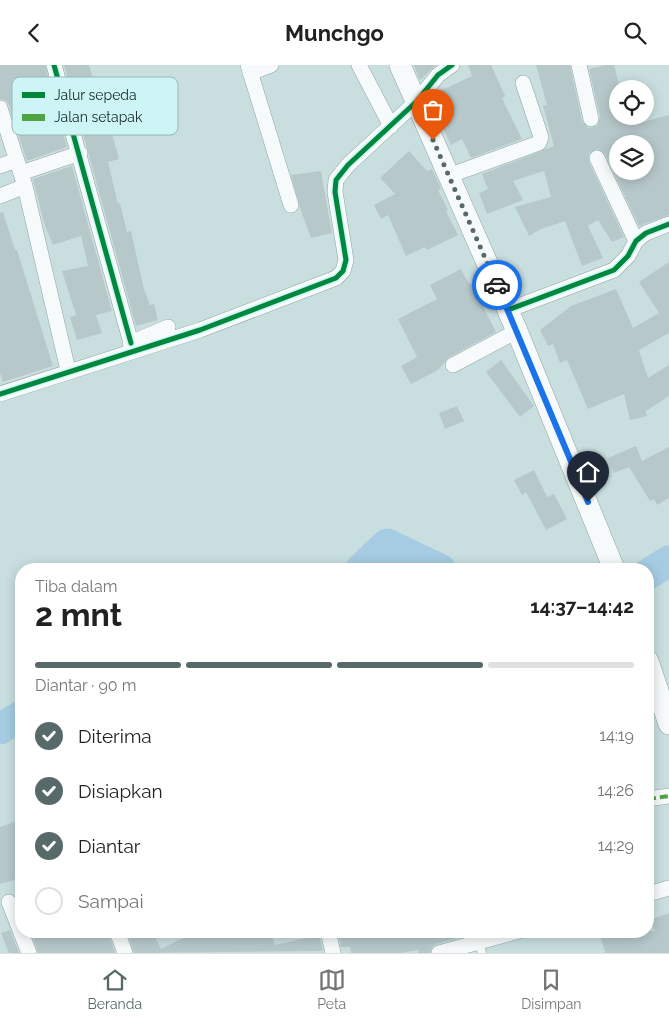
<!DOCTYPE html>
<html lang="id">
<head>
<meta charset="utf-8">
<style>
	:root { --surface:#fff; --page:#f6f6f6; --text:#222; --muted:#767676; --line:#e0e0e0; --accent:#576969 }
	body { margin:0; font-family:Raleway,sans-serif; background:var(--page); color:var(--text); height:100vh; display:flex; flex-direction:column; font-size:19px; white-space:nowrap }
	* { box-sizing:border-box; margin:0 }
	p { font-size:16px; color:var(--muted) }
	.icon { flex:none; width:28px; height:28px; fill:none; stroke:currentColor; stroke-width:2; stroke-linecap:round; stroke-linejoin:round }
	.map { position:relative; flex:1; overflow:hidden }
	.details { position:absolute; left:15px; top:498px; width:639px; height:375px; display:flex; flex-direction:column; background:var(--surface); border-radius:20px; box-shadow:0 2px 12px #0003 }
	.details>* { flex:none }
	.tools { position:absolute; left:609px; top:15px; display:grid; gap:10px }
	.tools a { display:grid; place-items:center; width:45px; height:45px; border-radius:50%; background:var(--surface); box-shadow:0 2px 12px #0003; font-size:25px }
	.pin { position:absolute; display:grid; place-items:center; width:42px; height:42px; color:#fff; margin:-51px -21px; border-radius:50% 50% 50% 0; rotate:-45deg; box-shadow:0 0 5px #0007 }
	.pin .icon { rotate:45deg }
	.courier { position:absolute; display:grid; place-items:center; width:50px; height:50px; margin:-25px; border:4px solid #1a73e8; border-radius:50%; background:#fff; color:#222; box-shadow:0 1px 6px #0007 }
	.overview em { font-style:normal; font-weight:700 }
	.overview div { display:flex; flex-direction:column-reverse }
	.overview { display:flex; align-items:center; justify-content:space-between; height:85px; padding:0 20px }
	h1 { font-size:32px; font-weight:700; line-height:38px }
	.bar { display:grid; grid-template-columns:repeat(4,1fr); gap:8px 5px; align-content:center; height:60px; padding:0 20px }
	.bar i { height:6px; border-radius:4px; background:var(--line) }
	.bar .selected { background:var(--accent) }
	.bar p { grid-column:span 4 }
	ol { padding:0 20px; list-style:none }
	li { display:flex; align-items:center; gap:15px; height:55px }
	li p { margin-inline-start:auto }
	li .icon { padding:5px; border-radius:50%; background:var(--accent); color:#fff; stroke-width:4 }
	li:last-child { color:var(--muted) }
	li i { width:28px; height:28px; border:2px solid var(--line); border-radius:50% }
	header { display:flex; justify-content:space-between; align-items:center; height:65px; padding:0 20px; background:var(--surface); font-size:22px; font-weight:700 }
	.dock { display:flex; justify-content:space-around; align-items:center; height:70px; border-top:1px solid var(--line); background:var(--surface); font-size:14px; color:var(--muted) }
	.dock a { display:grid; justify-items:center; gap:2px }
	.dock .selected { color:var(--accent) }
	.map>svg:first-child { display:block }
</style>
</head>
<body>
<header><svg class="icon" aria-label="back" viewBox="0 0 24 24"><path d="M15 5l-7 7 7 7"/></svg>Munchgo<svg class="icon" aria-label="search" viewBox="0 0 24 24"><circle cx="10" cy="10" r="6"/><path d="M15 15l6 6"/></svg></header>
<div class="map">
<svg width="669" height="888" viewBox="0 0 669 888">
	<rect width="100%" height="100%" fill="#c9dfdf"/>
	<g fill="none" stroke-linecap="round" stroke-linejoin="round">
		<path stroke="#a5cce2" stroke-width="31" d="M361 504 387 479 440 504
			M648 509 669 496
			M0 664 21 651"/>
	</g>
	<path fill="#b7c8cb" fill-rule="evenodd" d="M0 0H45L67 82 27 96 9 40 6 36 0 34Z
		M64 0H89L109 70 112 69 119 94 108 97 118 139 120 138 127 167 131 166 144 224 150 240 154 239 158 255 136 261Z
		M414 0H436L420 15Z
		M468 0H491L505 31 502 33 522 74 471 93 462 74 451 80 440 57 450 52 438 27 472 11Z
		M536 0H570L582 56 588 63 597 61 600 52 589 4 605 0H614L620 24H618V51H629L632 60 669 50V150L639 161 605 89 597 84 589 88V97L624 172 612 177 598 155 588 161 603 193 582 201 565 156 541 164 529 171 515 142 551 132 544 106 513 116 523 135 487 149 479 128 488 124 482 109 554 81 543 41 547 40ZM618 79H645V106H636L618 113Z
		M409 86 427 106 432 104 441 124 438 125 448 145 446 146 458 170 427 185 425 182 406 191 388 150 381 154 374 140 395 129 380 113Z
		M72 101 112 246 96 250 102 268 77 275 70 252 76 250 62 206 88 201 81 171 53 180 44 158 33 114Z
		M321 106 332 168 311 173 300 143 291 110Z
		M3 147 15 185H17L53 301 3 317 0 308V148Z
		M669 197V268L639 285 648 313 669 300V331L646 346 647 351 630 355 624 329 588 344 567 295 560 298 553 279 548 281 540 265 571 241 616 224 633 263 659 248 639 217Z
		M461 204 469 219 471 218 496 267 449 292 438 305 411 319 401 301 417 292 398 254 437 234 430 220Z
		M501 295 534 341 520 352 486 307Z
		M457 341 464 356 445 364 439 348Z
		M636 381 642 396 669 382V433L657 440 654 434 650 436 629 402 614 408 608 393Z
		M534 405 547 432 554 429 567 454 546 465 526 427 522 430 514 415Z
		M19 755 21 763V813L0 819V762Z
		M669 848V888H605L601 873 625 866H655L650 855Z
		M10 865 19 888H9L1 868Z
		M31 866H108L115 888H38Z
		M127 866H152L161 884 197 866H271L275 880 319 870 323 886 134 888Z
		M338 866H472L473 869 436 879 432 882 430 888H418V885L400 888H351L350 882H341Z"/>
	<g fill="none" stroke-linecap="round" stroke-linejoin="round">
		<g stroke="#91a2a2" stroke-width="9">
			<path id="service" d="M479 877 482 888"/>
		</g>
		<g stroke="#91a2a2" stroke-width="16">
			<path id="minor" d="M54 0 131 278
				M248 0 291 140
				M359 0 391 61
				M579 0 591 54
				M250 8 271 0
				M0 43 25 121 67 301
				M597 93 636 176
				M0 101 17 95
				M21 108 80 88
				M448 111 539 78 541 72 523 18
				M0 131 25 121
				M508 245 614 205 628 191 636 176 646 168 669 159
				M130 278 168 262
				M453 300 517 266
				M0 329 200 265 336 213 343 206 346 195 335 127 336 115 348 100 416 37 438 10 452 0
				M648 734 669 731
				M648 829 669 823
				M9 837 29 888
				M117 866 125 888
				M328 866 333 888
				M439 888 519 866"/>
		</g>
		<g stroke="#91a2a2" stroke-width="22">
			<path id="secondary" d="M400 0 517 266 614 504
				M648 596 669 659"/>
		</g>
		<use href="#service" stroke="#f7fafa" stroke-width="8"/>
		<use href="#minor" stroke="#f7fafa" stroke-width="15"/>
		<use href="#secondary" stroke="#f7fafa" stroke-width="21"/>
		<path stroke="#4fa342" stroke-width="4" stroke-dasharray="8 4" stroke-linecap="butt" d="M648 734 669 731"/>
		<g stroke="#cdf5f5" stroke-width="8">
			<path id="cycleway" d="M54 0 131 278
				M508 245 614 205 628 191 636 176 646 168 669 159
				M0 329 200 265 336 213 343 206 346 195 335 127 336 115 348 100 416 37 438 10 452 0"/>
		</g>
		<use href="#cycleway" stroke="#00873e" stroke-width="5"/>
	</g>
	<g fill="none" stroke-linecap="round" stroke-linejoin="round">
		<path stroke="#576969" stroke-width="5" stroke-dasharray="0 9" d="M433 75 497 220"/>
		<path stroke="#1a73e8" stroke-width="6" d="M497 220 588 437"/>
	</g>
	<rect x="12" y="12" width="166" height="58" rx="8" fill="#cdf5f5" stroke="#97b8b8" stroke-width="1"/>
	<rect x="22" y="27" width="23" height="6" fill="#00873e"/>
	<rect x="22" y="49" width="23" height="7" fill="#4fa342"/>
	<g font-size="14" fill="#192929">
		<text x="54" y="35">Jalur sepeda</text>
		<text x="54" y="57">Jalan setapak</text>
	</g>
</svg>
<div class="tools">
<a><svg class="icon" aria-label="locate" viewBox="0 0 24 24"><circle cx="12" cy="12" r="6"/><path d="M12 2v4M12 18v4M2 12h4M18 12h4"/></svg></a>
<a><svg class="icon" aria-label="layers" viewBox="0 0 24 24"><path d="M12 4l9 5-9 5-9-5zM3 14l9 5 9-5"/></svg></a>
</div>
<div class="pin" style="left:433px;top:75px;background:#ea580c"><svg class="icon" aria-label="bag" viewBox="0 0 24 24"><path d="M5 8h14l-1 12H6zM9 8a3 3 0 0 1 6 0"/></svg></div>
<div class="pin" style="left:588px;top:437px;background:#1f2937"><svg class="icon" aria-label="home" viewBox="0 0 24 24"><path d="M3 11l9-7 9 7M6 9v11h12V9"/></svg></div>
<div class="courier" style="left:497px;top:220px"><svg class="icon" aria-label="car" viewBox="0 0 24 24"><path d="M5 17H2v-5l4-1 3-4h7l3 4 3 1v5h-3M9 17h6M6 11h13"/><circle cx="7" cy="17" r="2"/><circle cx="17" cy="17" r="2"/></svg></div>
<section class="details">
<div class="overview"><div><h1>2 mnt</h1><p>Tiba dalam</p></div><em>14:37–14:42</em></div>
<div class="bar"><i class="selected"></i><i class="selected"></i><i class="selected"></i><i></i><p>Diantar · 90 m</p></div>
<ol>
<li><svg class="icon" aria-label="check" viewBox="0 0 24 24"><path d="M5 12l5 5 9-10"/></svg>Diterima<p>14:19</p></li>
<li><svg class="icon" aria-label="check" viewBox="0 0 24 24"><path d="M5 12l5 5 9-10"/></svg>Disiapkan<p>14:26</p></li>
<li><svg class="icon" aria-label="check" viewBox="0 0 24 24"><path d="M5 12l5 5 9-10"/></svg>Diantar<p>14:29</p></li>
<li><i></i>Sampai</li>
</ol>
</section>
</div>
<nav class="dock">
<a class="selected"><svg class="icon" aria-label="home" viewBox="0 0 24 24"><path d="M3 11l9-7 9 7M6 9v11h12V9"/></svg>Beranda</a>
<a><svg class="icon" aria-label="map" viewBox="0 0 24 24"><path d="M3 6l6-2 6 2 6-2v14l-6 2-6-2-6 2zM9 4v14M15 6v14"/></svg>Peta</a>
<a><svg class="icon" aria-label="saved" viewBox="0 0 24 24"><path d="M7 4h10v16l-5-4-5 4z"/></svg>Disimpan</a>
</nav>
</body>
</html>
